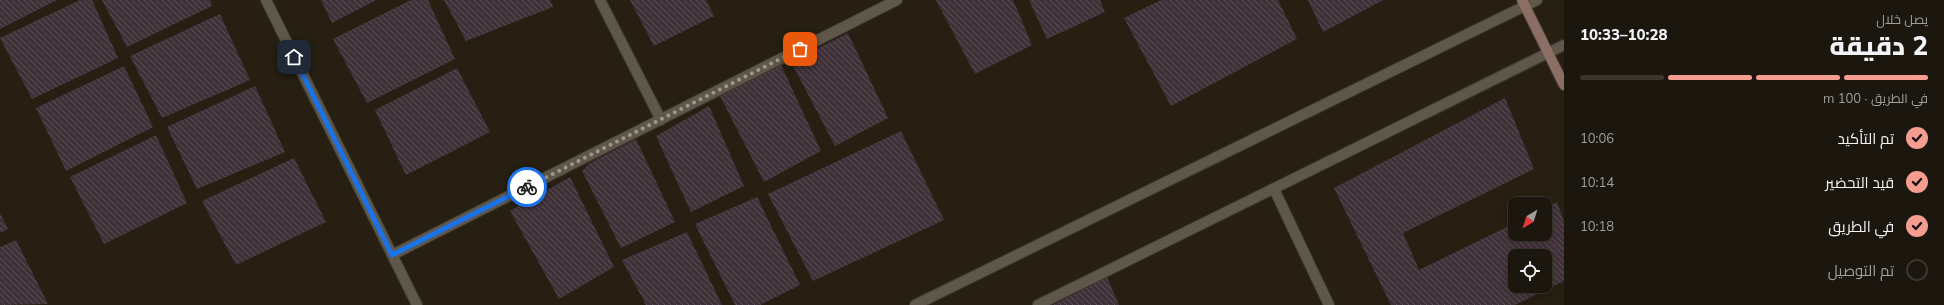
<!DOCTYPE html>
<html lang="ar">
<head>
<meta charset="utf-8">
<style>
	:root { --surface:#1c170e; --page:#29241c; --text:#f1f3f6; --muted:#a09f9e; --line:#3a362e; --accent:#f59d8e }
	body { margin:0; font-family:Mulish,Cairo,sans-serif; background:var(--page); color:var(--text); direction:rtl; height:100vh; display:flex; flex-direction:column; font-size:15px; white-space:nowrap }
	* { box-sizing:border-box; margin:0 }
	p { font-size:13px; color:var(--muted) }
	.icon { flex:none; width:22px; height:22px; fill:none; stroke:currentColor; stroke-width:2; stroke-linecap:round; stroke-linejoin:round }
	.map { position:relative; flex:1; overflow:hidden; direction:ltr }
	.side { display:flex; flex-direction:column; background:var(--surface); width:380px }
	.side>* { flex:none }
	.needle { width:26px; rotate:218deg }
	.tools { position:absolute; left:1508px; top:197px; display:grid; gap:8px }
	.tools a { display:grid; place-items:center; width:44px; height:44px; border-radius:8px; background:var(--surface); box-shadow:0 2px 10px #0003,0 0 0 1px var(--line); font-size:20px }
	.pin { position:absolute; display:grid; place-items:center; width:34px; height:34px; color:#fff; margin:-17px; border-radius:8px; box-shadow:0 2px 6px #0006 }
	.courier { position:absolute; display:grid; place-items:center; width:40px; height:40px; margin:-20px; border:3px solid #1a73e8; border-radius:50%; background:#fff; color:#222; box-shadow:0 1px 5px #0007 }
	.head em { font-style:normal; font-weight:800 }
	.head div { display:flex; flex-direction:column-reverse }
	.head { display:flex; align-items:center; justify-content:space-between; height:68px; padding:0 16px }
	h1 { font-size:26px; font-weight:800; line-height:30px }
	.bar { display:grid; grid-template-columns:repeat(4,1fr); gap:6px 4px; align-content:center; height:48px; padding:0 16px }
	.bar i { height:5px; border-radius:3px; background:var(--line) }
	.bar .active { background:var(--accent) }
	.bar p { grid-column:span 4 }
	ol { padding:0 16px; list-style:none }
	li { display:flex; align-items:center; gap:12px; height:44px }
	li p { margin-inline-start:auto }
	li .icon { padding:4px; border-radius:50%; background:var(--accent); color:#111; stroke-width:4 }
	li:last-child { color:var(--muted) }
	li i { width:22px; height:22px; border:2px solid var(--line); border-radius:50% }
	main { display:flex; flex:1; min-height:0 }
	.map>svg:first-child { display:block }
</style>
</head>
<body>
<main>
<section class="side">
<div class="head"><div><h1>2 دقيقة</h1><p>يصل خلال</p></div><em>10:28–10:33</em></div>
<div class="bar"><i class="active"></i><i class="active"></i><i class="active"></i><i></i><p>في الطريق · 100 m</p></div>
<ol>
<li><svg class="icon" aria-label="check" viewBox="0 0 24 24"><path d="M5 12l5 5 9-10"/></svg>تم التأكيد<p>10:06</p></li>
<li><svg class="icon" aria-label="check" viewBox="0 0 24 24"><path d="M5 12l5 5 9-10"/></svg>قيد التحضير<p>10:14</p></li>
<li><svg class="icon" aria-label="check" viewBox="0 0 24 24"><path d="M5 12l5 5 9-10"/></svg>في الطريق<p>10:18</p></li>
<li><i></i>تم التوصيل</li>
</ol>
</section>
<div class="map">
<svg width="1564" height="305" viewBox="0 0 1564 305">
	<defs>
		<pattern id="building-back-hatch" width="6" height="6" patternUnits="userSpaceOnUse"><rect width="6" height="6" fill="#41323a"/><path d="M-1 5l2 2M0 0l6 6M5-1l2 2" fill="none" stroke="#5c4f55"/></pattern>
	</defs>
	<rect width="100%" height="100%" fill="#261f12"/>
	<path fill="url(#building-back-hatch)" fill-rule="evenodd" d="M0 0H57L0 29Z
		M80 0H92L118 58 32 99 0 38Z
		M102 0H210L212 6 127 47Z
		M321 0H376L332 23Z
		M411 0H428L455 59 367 103 333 39Z
		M444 0H550L553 7 466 41Z
		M630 0H706L714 16 654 46Z
		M936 0H1013L1032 45 975 74Z
		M1029 0H1100L1105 12 1047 39Z
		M1161 0H1278L1297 39 1171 106 1124 18Z
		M1308 0H1383L1323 32Z
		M220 14 250 80 162 118 130 56Z
		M848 33 888 118 835 146 791 62Z
		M781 65 821 151 764 182 720 96Z
		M124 66 153 127 66 171 36 108Z
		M457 68 490 132 406 175 375 110Z
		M255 86 285 152 197 189 167 127Z
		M1505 98 1534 169 1403 233 1419 270 1515 223V234H1545V208L1557 202 1564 221V281L1515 305H1391L1334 188ZM1515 256H1545V286H1515Z
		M709 106 744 186 691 212 656 136Z
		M901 131 944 220 813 281 768 194Z
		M156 135 187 203 104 244 70 177Z
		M636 139 675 222 621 248 582 171 590 163Z
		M294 158 326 222 236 265 202 201Z
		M570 177 614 267 559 299 510 211Z
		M757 197 800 285 760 305H735L695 224Z
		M0 213 8 229 0 233Z
		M687 232 722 305H646L622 260Z
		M16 240 48 304 0 305V247Z
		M1107 277 1119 305H1053Z"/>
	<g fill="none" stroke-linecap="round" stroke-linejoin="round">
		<g stroke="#403a33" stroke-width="12">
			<path id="street" d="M266 0 417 305
				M600 0 661 120
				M1274 189 1329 305
				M392 255 897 0
				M915 305 1537 0
				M1038 305 1564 45"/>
		</g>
		<g stroke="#403a33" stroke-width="12">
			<path id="secondary" d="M1522 0 1564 85"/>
		</g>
		<use href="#street" stroke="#5f5749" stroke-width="10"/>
		<use href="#secondary" stroke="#8c6e65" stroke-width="10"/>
	</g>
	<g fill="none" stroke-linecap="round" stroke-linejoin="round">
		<path stroke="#9d978e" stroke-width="4" stroke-dasharray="0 7.2" d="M527 187 800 49"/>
		<path stroke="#1a73e8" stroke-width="5" d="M294 57 392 255 527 187"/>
	</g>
</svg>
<div class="tools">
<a><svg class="needle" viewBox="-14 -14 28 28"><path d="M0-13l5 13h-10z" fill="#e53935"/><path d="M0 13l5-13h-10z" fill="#a09f9e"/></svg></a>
<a><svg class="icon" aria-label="locate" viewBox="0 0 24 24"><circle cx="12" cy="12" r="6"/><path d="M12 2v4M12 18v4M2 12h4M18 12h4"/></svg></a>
</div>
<div class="pin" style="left:800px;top:49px;background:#ea580c"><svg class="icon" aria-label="bag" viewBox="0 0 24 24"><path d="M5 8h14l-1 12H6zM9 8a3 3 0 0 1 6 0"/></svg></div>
<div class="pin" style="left:294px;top:57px;background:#1f2937"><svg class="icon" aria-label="home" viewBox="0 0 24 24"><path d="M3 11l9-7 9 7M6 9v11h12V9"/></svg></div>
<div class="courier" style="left:527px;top:187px"><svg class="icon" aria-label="bike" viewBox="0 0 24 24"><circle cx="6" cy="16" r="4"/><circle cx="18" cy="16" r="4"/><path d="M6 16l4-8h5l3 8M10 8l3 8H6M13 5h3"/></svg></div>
</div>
</main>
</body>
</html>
